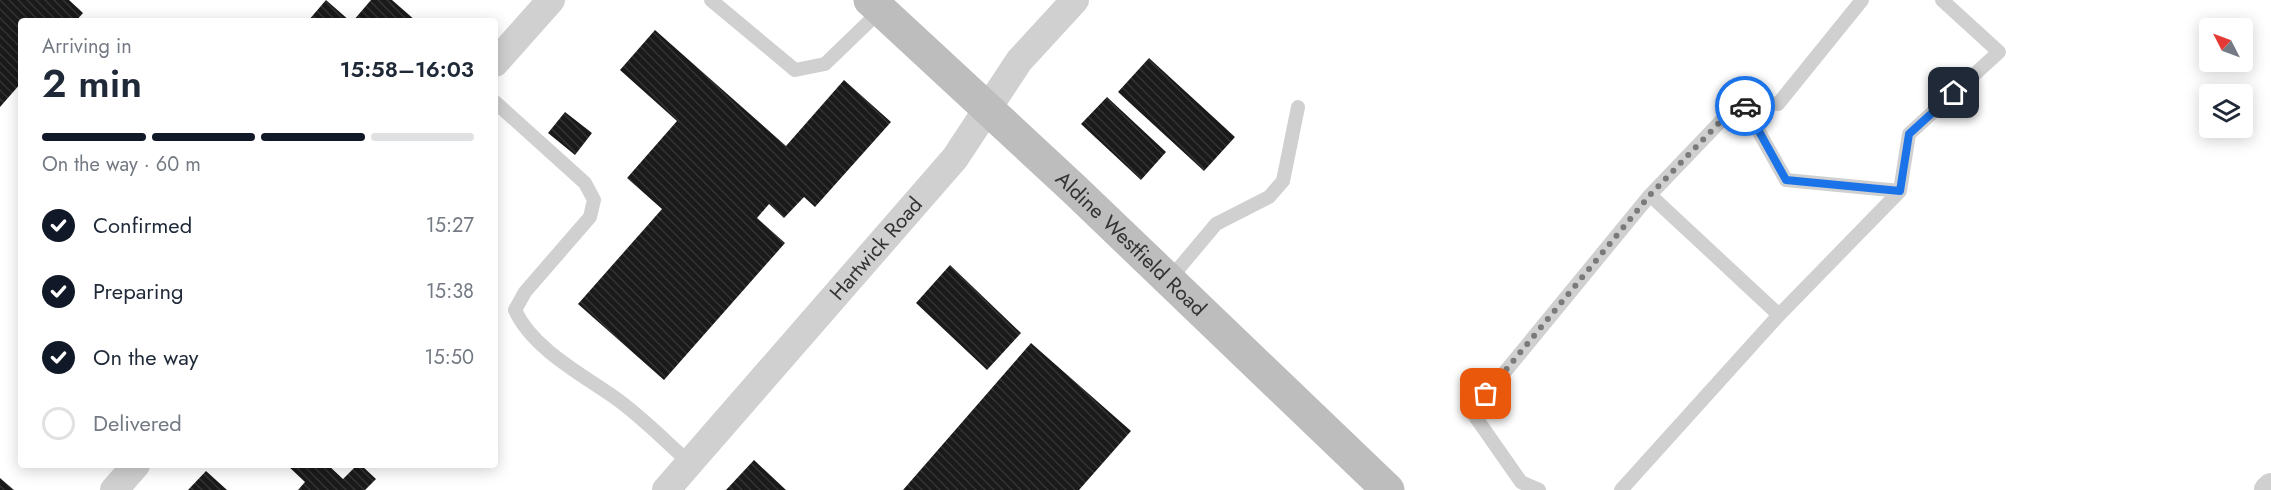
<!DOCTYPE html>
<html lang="en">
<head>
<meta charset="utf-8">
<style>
	:root { --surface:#fff; --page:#f2f2f3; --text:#1f2937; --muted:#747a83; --line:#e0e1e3; --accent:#111827 }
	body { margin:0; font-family:Jost,sans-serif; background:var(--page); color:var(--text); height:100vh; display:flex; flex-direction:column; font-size:22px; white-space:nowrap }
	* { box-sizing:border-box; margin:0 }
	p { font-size:20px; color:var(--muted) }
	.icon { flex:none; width:33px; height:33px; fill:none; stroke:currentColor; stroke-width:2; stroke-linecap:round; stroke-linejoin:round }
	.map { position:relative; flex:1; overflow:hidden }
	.side { position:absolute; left:18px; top:18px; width:480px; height:450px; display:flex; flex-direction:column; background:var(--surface); border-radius:6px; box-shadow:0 3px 15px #0003 }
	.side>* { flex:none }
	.needle { width:39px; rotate:312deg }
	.controls { position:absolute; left:2199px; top:18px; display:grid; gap:12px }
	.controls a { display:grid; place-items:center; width:54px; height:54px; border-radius:6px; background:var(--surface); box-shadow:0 3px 15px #0003; font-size:30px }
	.pin { position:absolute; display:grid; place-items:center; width:51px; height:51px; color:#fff; margin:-26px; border-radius:12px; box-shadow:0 3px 9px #0006 }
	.courier { position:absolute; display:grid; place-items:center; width:60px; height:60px; margin:-30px; border:4px solid #1a73e8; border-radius:50%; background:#fff; color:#222; box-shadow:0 2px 8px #0007 }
	.summary em { font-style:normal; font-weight:600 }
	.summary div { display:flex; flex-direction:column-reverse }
	.summary { display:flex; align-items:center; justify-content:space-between; height:102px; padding:0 24px }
	h1 { font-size:39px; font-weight:600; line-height:45px }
	.bar { display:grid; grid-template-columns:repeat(4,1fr); gap:9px 6px; align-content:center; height:72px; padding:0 24px }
	.bar i { height:8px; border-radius:4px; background:var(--line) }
	.bar .on { background:var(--accent) }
	.bar p { grid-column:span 4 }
	ol { padding:0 24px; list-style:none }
	li { display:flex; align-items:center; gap:18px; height:66px }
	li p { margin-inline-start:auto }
	li .icon { padding:6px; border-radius:50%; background:var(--accent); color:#fff; stroke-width:4 }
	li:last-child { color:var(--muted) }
	li i { width:33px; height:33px; border:3px solid var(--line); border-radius:50% }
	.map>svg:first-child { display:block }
</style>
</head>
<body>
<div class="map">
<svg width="2271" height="490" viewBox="0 0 2271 490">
	<defs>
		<pattern id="building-back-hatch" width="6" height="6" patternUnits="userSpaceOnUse" patternTransform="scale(1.5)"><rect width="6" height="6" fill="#1a1a1a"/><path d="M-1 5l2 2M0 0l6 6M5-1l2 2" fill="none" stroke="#333"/></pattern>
	</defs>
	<rect width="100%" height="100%" fill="#fff"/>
	<path fill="url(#building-back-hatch)" d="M0 0H69L83 13 76 21H21V83L0 107Z
		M326 0 350 21H308Z
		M371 0H392L416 21H353Z
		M655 30 786 146 844 80 891 122 815 207 804 197 784 218 769 204 757 218 785 243 664 380 578 304 662 209 627 178 677 121 620 70Z
		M1149 58 1235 137 1204 171 1118 92Z
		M1107 97 1166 152 1141 180 1081 124Z
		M565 112 592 133 575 155 548 133Z
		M950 265 1021 333 987 370 916 303Z
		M1031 343 1131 431 1079 490H903Z
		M754 460 786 490H726Z
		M287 465H328L343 479 357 465H361L376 479 365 490H298L305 482Z
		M206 471 227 490H188Z
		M0 478 14 490H0Z"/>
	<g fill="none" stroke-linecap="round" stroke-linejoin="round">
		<path stroke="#d0d0d0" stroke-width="14" d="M711 0 795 70 825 64 881 10
			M1741 100 1786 180 1900 191
			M495 102 585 183 594 200 590 217 525 292 515 310C532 348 581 374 614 397 641 416 665 441 690 463
			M1650 195 1779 315
			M1169 280 1216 224 1269 197 1283 181 1298 107
			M1539 490 1521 482 1472 412 1650 195 1741 100 1778 104 1862 0
			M1621 490 1779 315 1900 191 1909 134 1999 52 1942 0"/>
		<g stroke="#d0d0d0" stroke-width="28">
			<path d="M495 63 551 0"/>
			<path d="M114 490 136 465"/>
			<path id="s1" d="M666 490 955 158 1019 61 1075 0"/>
			<path d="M2268 490 2271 487"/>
		</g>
		<path stroke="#bdbdbd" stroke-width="33" id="s2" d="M870 0 1074 189 1388 490"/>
	</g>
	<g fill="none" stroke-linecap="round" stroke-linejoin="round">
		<path stroke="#7a7a7a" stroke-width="6" stroke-dasharray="0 10.8" d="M1486 394 1650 195 1741 100 1745 106"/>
		<path stroke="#1a73e8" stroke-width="8" d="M1745 106 1786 180 1900 191 1909 134 1954 93"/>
	</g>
	<g text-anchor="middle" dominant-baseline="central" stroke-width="6" stroke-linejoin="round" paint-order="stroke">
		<g font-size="21" fill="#333" stroke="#fff">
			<text stroke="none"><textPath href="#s2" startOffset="357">Aldine Westfield Road</textPath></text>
			<text stroke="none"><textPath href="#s1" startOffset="320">Hartwick Road</textPath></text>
		</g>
	</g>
</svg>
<div class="controls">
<a><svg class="needle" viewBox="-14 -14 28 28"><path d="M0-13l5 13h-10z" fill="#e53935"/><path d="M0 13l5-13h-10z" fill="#747a83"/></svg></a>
<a><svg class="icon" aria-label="layers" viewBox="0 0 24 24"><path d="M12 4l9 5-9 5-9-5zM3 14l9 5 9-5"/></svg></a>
</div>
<div class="pin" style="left:1486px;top:394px;background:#ea580c"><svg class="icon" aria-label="bag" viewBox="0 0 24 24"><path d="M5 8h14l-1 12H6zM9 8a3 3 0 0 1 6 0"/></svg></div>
<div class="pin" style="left:1954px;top:93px;background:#1f2937"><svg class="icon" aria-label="home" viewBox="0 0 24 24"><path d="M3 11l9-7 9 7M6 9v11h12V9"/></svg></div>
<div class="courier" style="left:1745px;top:106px"><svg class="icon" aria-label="car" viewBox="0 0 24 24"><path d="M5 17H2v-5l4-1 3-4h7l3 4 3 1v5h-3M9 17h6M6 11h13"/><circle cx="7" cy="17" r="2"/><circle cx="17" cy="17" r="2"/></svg></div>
<section class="side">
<div class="summary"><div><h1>2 min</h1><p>Arriving in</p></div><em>15:58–16:03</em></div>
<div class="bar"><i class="on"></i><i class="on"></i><i class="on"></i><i></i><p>On the way · 60 m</p></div>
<ol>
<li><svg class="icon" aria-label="check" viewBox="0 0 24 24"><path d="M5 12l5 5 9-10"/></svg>Confirmed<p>15:27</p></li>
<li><svg class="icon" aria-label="check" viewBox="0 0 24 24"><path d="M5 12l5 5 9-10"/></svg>Preparing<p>15:38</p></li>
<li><svg class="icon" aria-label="check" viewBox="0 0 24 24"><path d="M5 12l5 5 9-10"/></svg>On the way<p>15:50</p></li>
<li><i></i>Delivered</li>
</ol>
</section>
</div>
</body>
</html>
